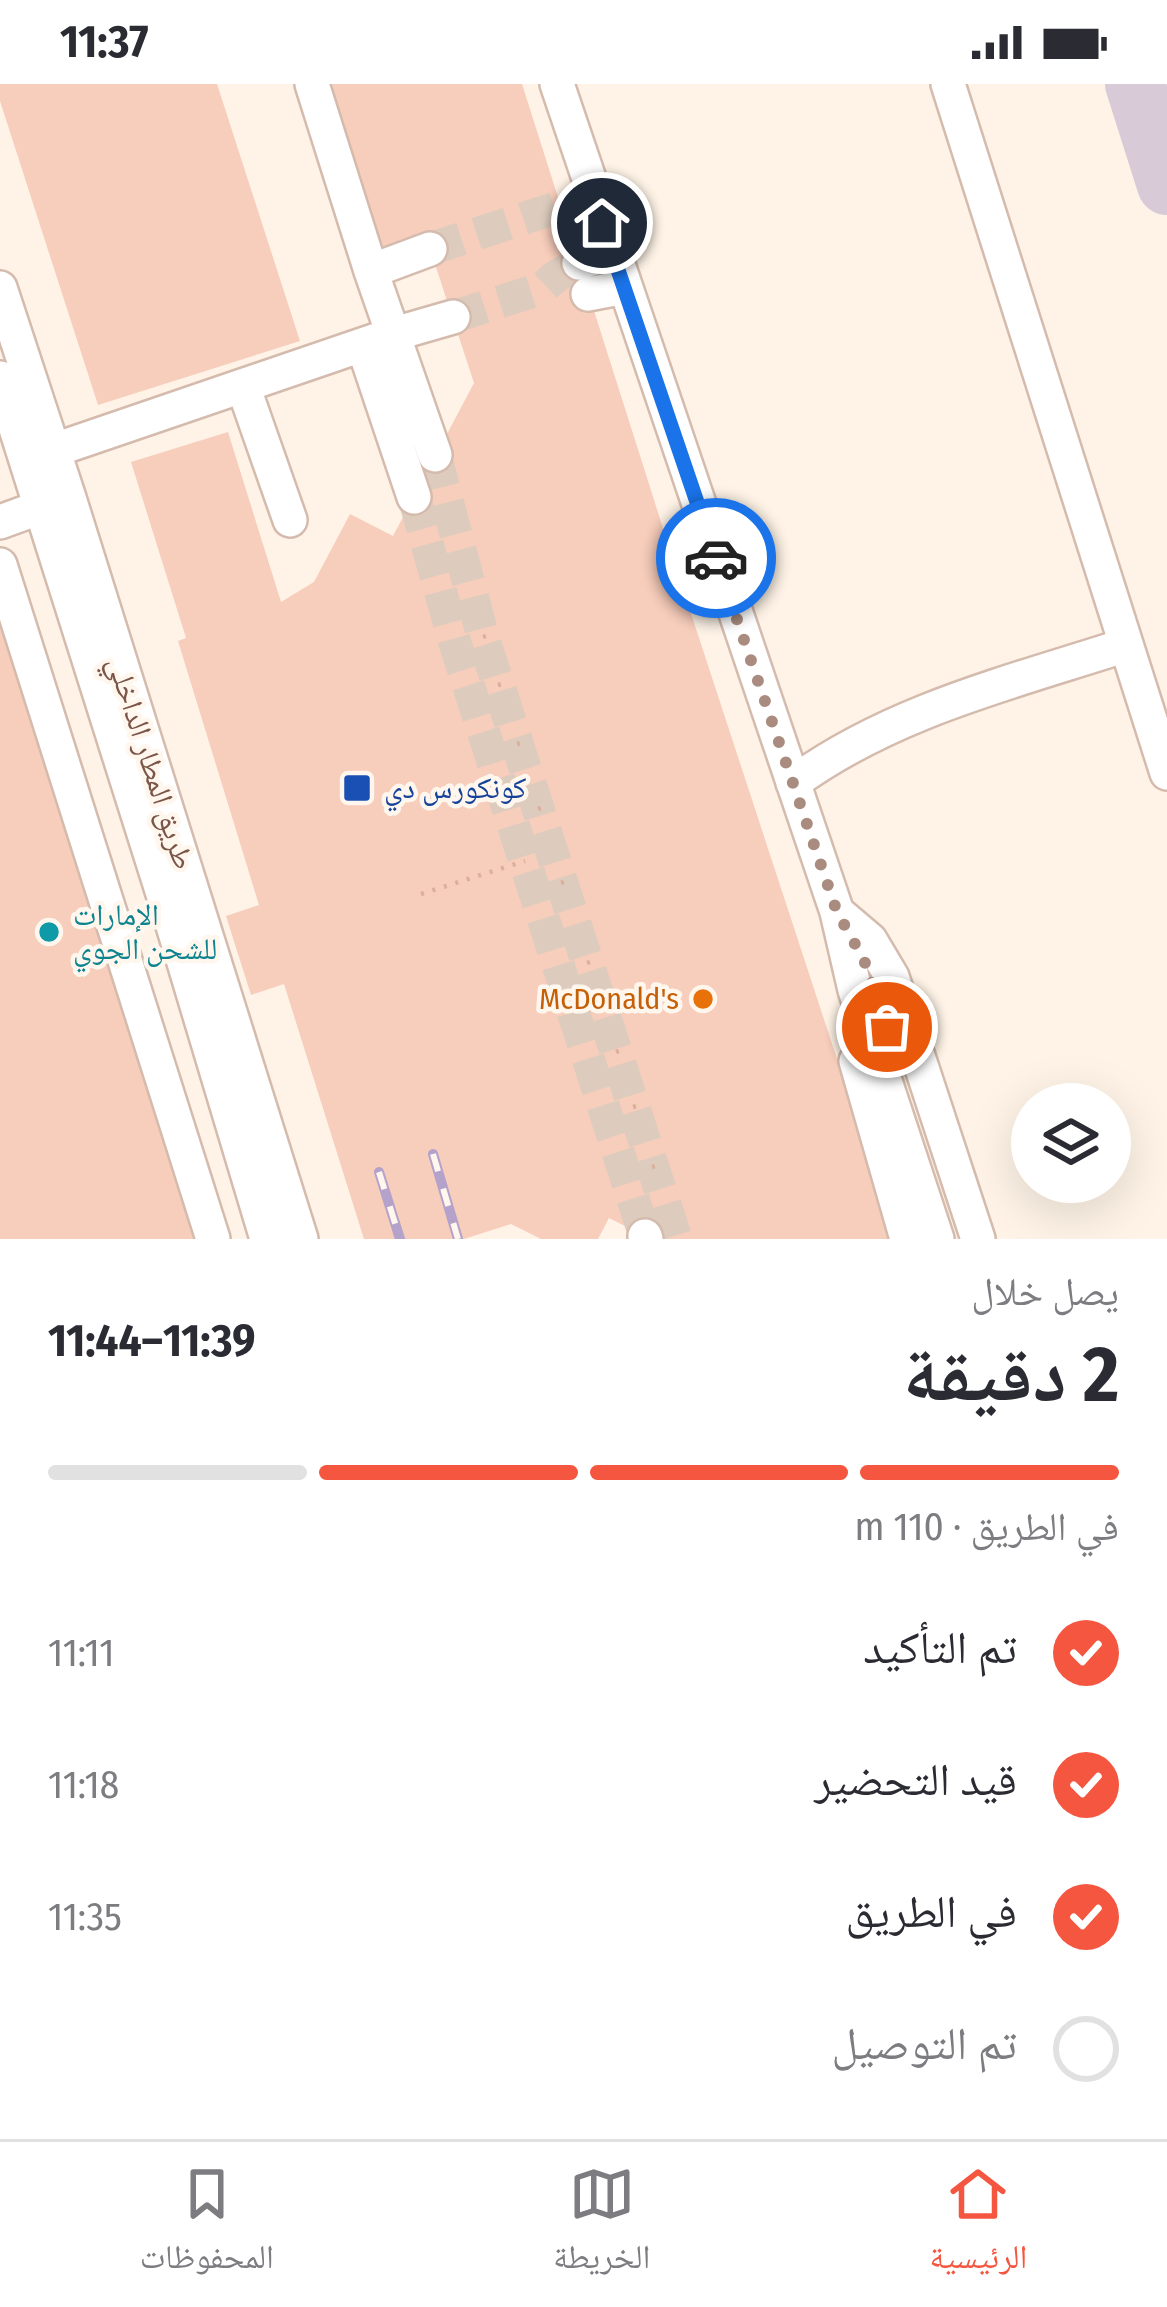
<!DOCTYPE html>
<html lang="ar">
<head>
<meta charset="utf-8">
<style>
	:root { --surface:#fff; --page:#f7f7f7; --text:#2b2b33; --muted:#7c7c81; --line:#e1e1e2; --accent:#f4563f }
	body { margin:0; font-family:"Fira Sans Condensed","Noto Naskh Arabic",sans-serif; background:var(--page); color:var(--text); direction:rtl; height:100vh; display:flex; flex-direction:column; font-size:45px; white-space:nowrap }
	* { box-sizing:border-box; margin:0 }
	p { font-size:39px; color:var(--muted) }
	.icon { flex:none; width:66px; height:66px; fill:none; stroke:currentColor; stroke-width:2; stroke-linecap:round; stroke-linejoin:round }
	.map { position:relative; height:1155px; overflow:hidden; direction:ltr }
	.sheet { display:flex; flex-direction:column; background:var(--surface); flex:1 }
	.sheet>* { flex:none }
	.fabs { position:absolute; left:1011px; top:999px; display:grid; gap:24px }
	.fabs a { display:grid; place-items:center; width:120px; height:120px; border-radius:50%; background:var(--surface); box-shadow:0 12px 48px #0002; font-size:60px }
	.pin { position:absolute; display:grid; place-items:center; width:102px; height:102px; color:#fff; margin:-51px; border:6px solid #fff; border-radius:50%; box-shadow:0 3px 12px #0007 }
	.courier { position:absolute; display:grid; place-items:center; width:120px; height:120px; margin:-60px; border:9px solid #1a73e8; border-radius:50%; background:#fff; color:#222; box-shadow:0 3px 15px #0007 }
	.head em { font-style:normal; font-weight:700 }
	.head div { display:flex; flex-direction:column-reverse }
	.head { display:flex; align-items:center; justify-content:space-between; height:204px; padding:0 48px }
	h1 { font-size:78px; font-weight:700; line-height:90px }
	.bar { display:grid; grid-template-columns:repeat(4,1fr); gap:18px 12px; align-content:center; height:144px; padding:0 48px }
	.bar i { height:15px; border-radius:9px; background:var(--line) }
	.bar .active { background:var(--accent) }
	.bar p { grid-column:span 4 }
	ol { padding:0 48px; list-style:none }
	li { display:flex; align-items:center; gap:36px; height:132px }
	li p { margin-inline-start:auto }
	li .icon { padding:12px; border-radius:50%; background:var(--accent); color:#fff; stroke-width:4 }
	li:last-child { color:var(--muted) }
	li i { width:66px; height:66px; border:6px solid var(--line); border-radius:50% }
	.status { display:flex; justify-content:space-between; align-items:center; height:84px; padding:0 60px; background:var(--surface); direction:ltr }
	.status svg { height:33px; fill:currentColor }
	.menu { display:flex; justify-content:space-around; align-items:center; height:168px; border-top:3px solid var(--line); background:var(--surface); font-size:33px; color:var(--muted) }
	.menu a { display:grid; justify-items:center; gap:6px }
	.menu .active { color:var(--accent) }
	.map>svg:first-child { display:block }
</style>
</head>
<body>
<div class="status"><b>11:37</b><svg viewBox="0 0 49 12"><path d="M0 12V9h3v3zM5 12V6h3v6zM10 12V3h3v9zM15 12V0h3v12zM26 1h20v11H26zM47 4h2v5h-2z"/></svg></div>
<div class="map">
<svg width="1167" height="1155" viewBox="0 0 1167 1155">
	<rect width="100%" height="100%" fill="#fef3e6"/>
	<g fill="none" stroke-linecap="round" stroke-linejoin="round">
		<path stroke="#d9cad8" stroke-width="60" d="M1135 0 1167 101"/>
	</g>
	<path fill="#f7cdbb" d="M0 0H217L300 257 98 321 0 17Z
		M331 0H522L662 441 896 1155H651L609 1134 598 1155H541L511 1140 464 1155H364L284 900 251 911 226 832 259 821 178 557 186 554 131 378 228 348 281 518 314 498 350 430 393 452 474 299 430 165 387 177Z
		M0 545H1L194 1155H0Z"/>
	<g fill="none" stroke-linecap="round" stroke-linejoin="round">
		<path stroke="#ddccbe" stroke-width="33" stroke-dasharray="33 16" stroke-linecap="butt" d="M430 165 562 122
			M453 233 543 204 555 193 579 179
			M435 371 483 553 676 1155
			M414 413 455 559 645 1152"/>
		<g stroke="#d4bbad" stroke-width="38">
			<path id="minor" d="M312 0 371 187 435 371
				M557 0 837 828 855 906 937 1155
				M948 0 1167 689
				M579 179 613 168
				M371 187 430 165
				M0 204 69 414 301 1155
				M588 210 625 203
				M363 261 414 413
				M0 294 171 835 267 1155
				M243 302 290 436
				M34 373 394 250 453 233
				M0 438 60 416
				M0 481 213 1155
				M793 699C891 627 1012 598 1126 561
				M837 828 870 856 892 893 978 1155
				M856 977 907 1155
				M645 1152 646 1155"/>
		</g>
		<path stroke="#dcaf9d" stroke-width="4.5" stroke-dasharray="3 9" stroke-linecap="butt" d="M483 553 494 549
			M498 601 509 598
			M517 660 527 657
			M538 725 547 722
			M561 799 570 796
			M421 810 525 777
			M587 879 595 876
			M616 968 623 965
			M633 1023 641 1021
			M652 1083 659 1081"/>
		<use href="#minor" stroke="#fff" stroke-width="33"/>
		<g stroke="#b4a2ca" stroke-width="10">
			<path id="rail" d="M433 1070 458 1155
				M379 1088 400 1155"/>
		</g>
		<use href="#rail" stroke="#fff7ee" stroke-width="6" stroke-dasharray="18" stroke-linecap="butt"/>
	</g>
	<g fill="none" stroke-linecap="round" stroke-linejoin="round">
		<path stroke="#a98c7f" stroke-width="12" stroke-dasharray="0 21.6" d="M716 474 837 828 864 876 887 943"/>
		<path stroke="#1a73e8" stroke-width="15" d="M602 139 716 474"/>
	</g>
	<rect fill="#1a4fb4" stroke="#fff7ee" stroke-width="4.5" x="342" y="689" width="30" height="30" rx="6"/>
	<circle fill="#0f9aa8" stroke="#fff7ee" stroke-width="4.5" cx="49" cy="848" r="12"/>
	<circle fill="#e8710a" stroke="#fff7ee" stroke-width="4.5" cx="703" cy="915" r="12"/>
	<g text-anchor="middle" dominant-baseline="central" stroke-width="9" stroke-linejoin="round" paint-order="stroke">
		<g font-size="30" fill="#7b5547" stroke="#fff7ee">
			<text transform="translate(151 679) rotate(72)">طريق المطار الداخلي</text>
		</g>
		<g font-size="30" fill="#164399" stroke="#fff7ee" text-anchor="start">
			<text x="384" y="704">كونكورس دي</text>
		</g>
		<g font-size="30" fill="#0d838f" stroke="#fff7ee" text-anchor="start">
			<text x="73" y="831">الإمارات<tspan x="73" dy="34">للشحن الجوي</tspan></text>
		</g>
		<g font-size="30" fill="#c56008" stroke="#fff7ee" text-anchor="end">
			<text x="679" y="915">McDonald's</text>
		</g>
	</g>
</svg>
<div class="fabs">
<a><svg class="icon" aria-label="layers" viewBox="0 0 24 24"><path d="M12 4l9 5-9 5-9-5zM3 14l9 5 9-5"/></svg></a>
</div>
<div class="pin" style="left:887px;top:943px;background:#ea580c"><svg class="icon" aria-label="bag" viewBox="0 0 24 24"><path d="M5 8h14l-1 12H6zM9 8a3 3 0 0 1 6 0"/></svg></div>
<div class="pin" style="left:602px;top:139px;background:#1f2937"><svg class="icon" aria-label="home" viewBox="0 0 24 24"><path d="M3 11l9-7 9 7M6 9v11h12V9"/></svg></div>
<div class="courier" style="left:716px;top:474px"><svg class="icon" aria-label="car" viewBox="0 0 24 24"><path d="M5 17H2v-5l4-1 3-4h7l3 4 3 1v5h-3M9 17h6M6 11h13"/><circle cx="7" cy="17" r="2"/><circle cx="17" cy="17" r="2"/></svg></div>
</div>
<section class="sheet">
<div class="head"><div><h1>2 دقيقة</h1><p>يصل خلال</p></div><em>11:39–11:44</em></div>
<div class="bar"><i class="active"></i><i class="active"></i><i class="active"></i><i></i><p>في الطريق · 110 m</p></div>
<ol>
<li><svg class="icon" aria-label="check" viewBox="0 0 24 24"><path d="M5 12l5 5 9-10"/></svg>تم التأكيد<p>11:11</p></li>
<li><svg class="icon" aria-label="check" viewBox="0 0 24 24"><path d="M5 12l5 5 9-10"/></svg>قيد التحضير<p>11:18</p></li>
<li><svg class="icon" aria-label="check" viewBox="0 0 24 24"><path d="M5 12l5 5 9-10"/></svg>في الطريق<p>11:35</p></li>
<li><i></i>تم التوصيل</li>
</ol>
</section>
<nav class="menu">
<a class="active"><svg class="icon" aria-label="home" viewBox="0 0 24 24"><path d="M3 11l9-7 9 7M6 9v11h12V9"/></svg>الرئيسية</a>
<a><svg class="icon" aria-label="map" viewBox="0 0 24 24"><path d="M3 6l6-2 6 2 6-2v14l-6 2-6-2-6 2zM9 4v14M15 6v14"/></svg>الخريطة</a>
<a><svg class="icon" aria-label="saved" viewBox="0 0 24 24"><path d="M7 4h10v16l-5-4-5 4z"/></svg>المحفوظات</a>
</nav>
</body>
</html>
